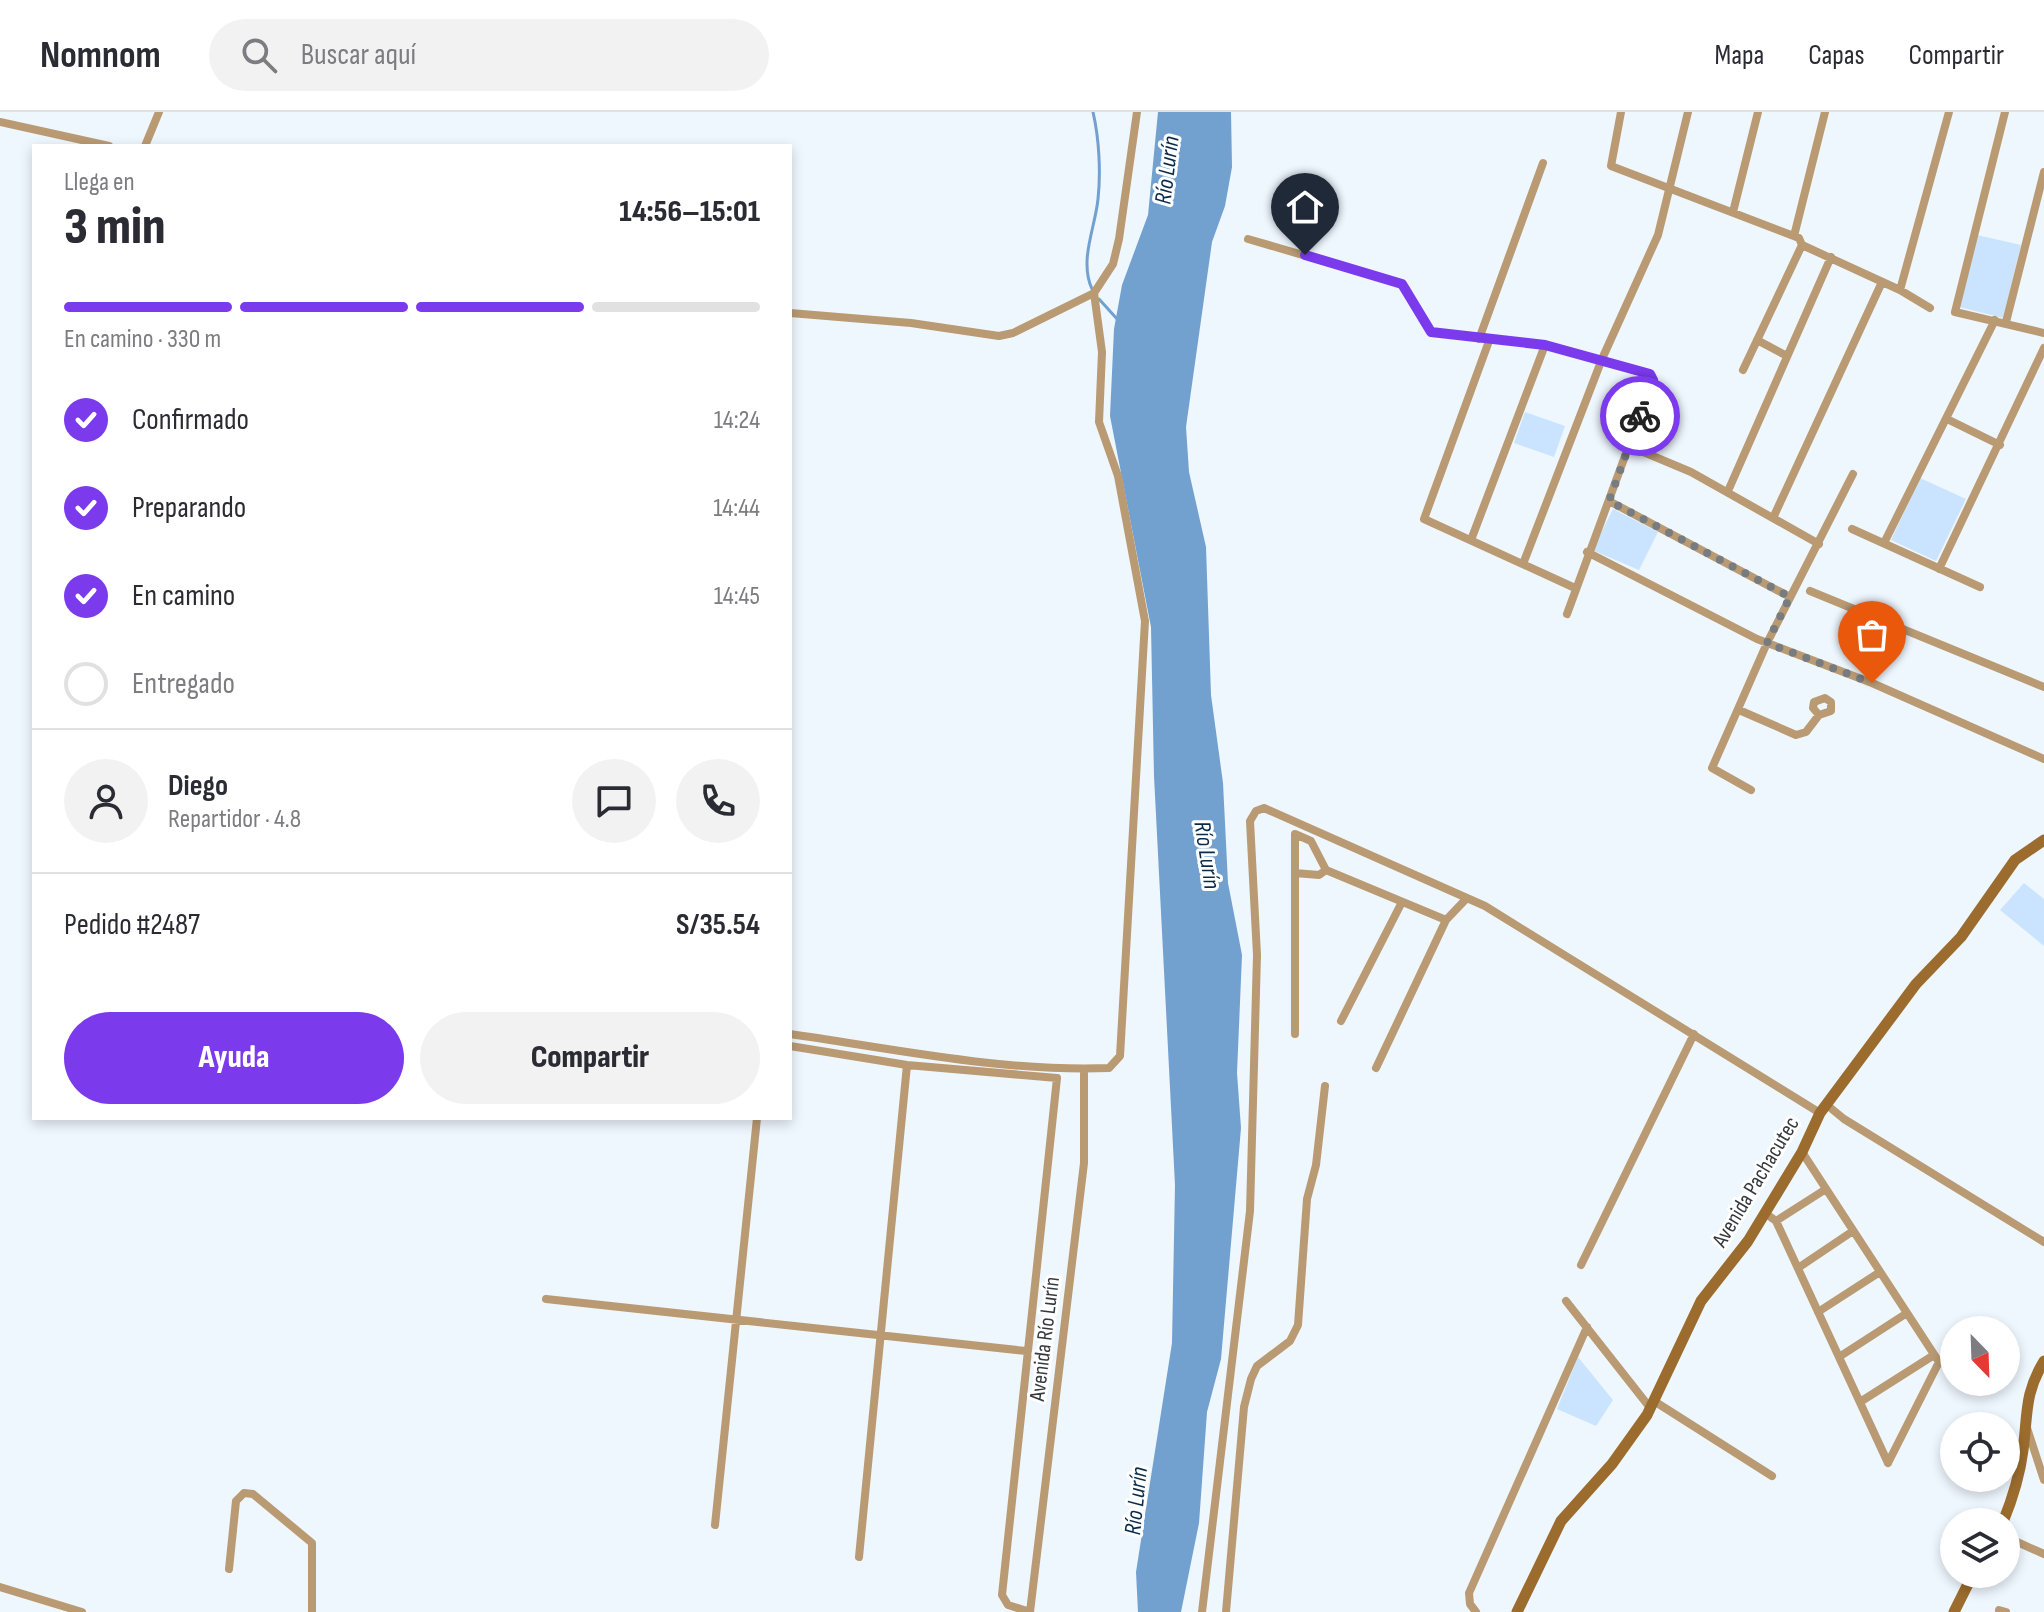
<!DOCTYPE html>
<html lang="es">
<head>
<meta charset="utf-8">
<style>
	:root { --surface:#fff; --page:#f2f2f3; --text:#2b2b33; --muted:#7c7c81; --line:#e1e1e2; --accent:#7c3aed }
	body { margin:0; font-family:"Sofia Sans Condensed",sans-serif; background:var(--page); color:var(--text); height:100vh; display:flex; flex-direction:column; font-size:30px; white-space:nowrap }
	* { box-sizing:border-box; margin:0 }
	p { font-size:26px; color:var(--muted) }
	.icon { flex:none; width:44px; height:44px; fill:none; stroke:currentColor; stroke-width:2; stroke-linecap:round; stroke-linejoin:round }
	.map { position:relative; flex:1; overflow:hidden }
	.panel { position:absolute; left:32px; top:32px; width:760px; height:976px; display:flex; flex-direction:column; background:var(--surface); border-radius:0px; box-shadow:0 4px 12px #0003 }
	.panel>* { flex:none }
	.needle { width:52px; rotate:157deg }
	.buttons { position:absolute; left:1940px; top:1204px; display:grid; gap:16px }
	.buttons a { display:grid; place-items:center; width:80px; height:80px; border-radius:50%; background:var(--surface); box-shadow:0 4px 12px #0003; font-size:40px }
	.pin { position:absolute; display:grid; place-items:center; width:68px; height:68px; color:#fff; margin:-82px -34px; border-radius:50% 50% 50% 0; rotate:-45deg; box-shadow:0 0 8px #0007 }
	.pin .icon { rotate:45deg }
	.courier { position:absolute; display:grid; place-items:center; width:80px; height:80px; margin:-40px; border:6px solid #7c3aed; border-radius:50%; background:#fff; color:#222; box-shadow:0 2px 10px #0007 }
	.headline em { font-style:normal; font-weight:800 }
	.headline div { display:flex; flex-direction:column-reverse }
	.headline { display:flex; align-items:center; justify-content:space-between; height:136px; padding:0 32px }
	h1 { font-size:52px; font-weight:800; line-height:60px }
	.bar { display:grid; grid-template-columns:repeat(4,1fr); gap:12px 8px; align-content:center; height:96px; padding:0 32px }
	.bar i { height:10px; border-radius:6px; background:var(--line) }
	.bar .current { background:var(--accent) }
	.bar p { grid-column:span 4 }
	.line { display:flex; align-items:center; gap:20px; padding:0 32px; border-top:2px solid var(--line) }
	.line div { flex:1 }
	.round { display:grid; place-items:center; flex:none; width:84px; height:84px; border-radius:42px; background:var(--page) }
	ol { padding:0 32px; list-style:none }
	li { display:flex; align-items:center; gap:24px; height:88px }
	li p { margin-inline-start:auto }
	li .icon { padding:8px; border-radius:50%; background:var(--accent); color:#fff; stroke-width:4 }
	li:last-child { color:var(--muted) }
	li i { width:44px; height:44px; border:4px solid var(--line); border-radius:50% }
	.cta { display:flex; gap:16px; margin-top:auto; padding:16px 32px }
	.cta a { flex:1; height:92px; border-radius:48px; background:var(--accent); color:#fff; font-size:32px; font-weight:800; line-height:92px; text-align:center }
	.cta a+a { background:var(--page); color:var(--text) }
	header { display:flex; align-items:center; gap:48px; box-sizing:border-box; height:112px; padding:0 40px; background:var(--surface); border-bottom:2px solid var(--line) }
	header strong { font-size:38px }
	nav { display:flex; gap:44px; margin-inline-start:auto; font-size:28px }
	.search { width:560px; height:72px; background:var(--page); display:flex; align-items:center; gap:20px; box-sizing:border-box; padding:0 28px; border-radius:44px; color:var(--muted); font-size:30px }
	.map>svg:first-child { display:block }
</style>
</head>
<body>
<header>
<strong>Nomnom</strong>
<div class="search"><svg class="icon" aria-label="search" viewBox="0 0 24 24"><circle cx="10" cy="10" r="6"/><path d="M15 15l6 6"/></svg>Buscar aquí</div>
<nav><a>Mapa</a><a>Capas</a><a>Compartir</a></nav>
</header>
<div class="map">
<svg width="2044" height="1500" viewBox="0 0 2044 1500">
	<rect width="100%" height="100%" fill="#eef6fe"/>
	<path fill="#cae4ff" d="M1977 123 2021 133 2003 206 1959 195Z
		M1525 300 1565 314 1554 345 1514 331Z
		M1920 366 1966 387 1936 449 1891 428Z
		M1613 397 1658 420 1639 458 1592 438Z
		M2024 771 2044 787V834L2000 798Z
		M1578 1245 1613 1288 1596 1314 1557 1297Z"/>
	<path fill="#72a0cf" d="M1158 0H1231L1232 55 1225 94 1212 130 1186 315 1189 360 1206 435 1211 583 1223 671 1228 771 1242 843 1237 961 1241 1016 1221 1247 1207 1300 1199 1411 1181 1500H1138L1136 1460 1172 1231 1175 1073 1154 664 1151 515 1110 304 1114 217 1122 173 1148 103Z"/>
	<g fill="none" stroke-linecap="round" stroke-linejoin="round">
		<path stroke="#72a0cf" stroke-width="3" d="M1092 177C1079 148 1095 117 1098 87 1101 60 1099 26 1093 0
			M1099 187 1118 208"/>
		<path stroke="#b99a73" stroke-width="8" d="M1621 0 1611 54 1799 126 1802 133 1900 178 1930 196
			M2005 0 1955 200 2044 221
			M0 10 109 34
			M145 34 159 0
			M1733 100 1758 0
			M1794 124 1825 0
			M1248 127 1402 172 1431 220 1545 233 1651 263 1653 268 1567 502
			M1900 178 1949 0
			M790 201 911 211 999 224 1013 221 1094 181
			M2006 210 2044 60
			M1479 227 1543 51
			M1757 228 1787 244
			M1489 229 1424 407 1575 476
			M1743 258 1802 133
			M1947 307 2000 333
			M1629 334 1691 360 1819 432
			M1728 379 1831 145
			M1609 389 1790 485
			M1773 406 1882 170
			M1852 417 1980 475
			M1471 428 1545 233
			M1884 431 1995 208
			M1587 440 1757 527 1872 571 2044 647
			M1523 452 1602 247 1658 123 1688 0
			M1939 457 2044 236
			M1810 479 2044 575
			M1739 598 1796 623 1806 620 1819 603 1831 599V590L1825 586 1814 590 1813 596 1819 603
			M1751 678 1712 656 1767 531 1853 362
			M1295 761 1319 763 1326 758
			M1446 808 1467 786
			M1341 909 1402 790
			M790 922C895 937 1002 960 1109 956L1120 944 1145 509 1118 364 1099 310 1102 240 1094 181 1113 152 1119 127 1137 0
			M1295 922V722L1311 729 1326 758 1446 808 1376 956
			M790 934 907 953 1057 966 1002 1483 1008 1493 1030 1500
			M1827 993 1844 1007 2044 1130
			M1802 1040 1939 1250 1888 1351
			M1765 1101 1776 1109 1888 1351
			M1776 1109 1826 1077
			M1581 1153 1694 922
			M1798 1156 1853 1119
			M546 1187 1026 1239
			M1566 1189 1651 1297
			M1818 1200 1880 1160
			M1839 1245 1907 1201
			M1654 1289 1772 1364
			M1860 1290 1934 1243
			M2027 1316 2044 1368
			M715 1413 757 1006
			M2006 1425 2044 1442
			M859 1445 907 953
			M229 1457 236 1389 244 1381 253 1382 312 1431V1500
			M0 1475 82 1500
			M1999 1498 2006 1500
			M1030 1500 1084 1051V957
			M1202 1500 1250 1099 1257 843 1250 709 1256 699 1264 696 1485 794 1820 1001
			M1226 1500 1244 1295 1251 1267 1257 1254 1290 1229 1298 1213 1307 1087 1316 1053 1325 974
			M1476 1500 1470 1492 1469 1481 1587 1215"/>
		<path stroke="#9b6c2d" stroke-width="11" d="M2003 1410C2012 1388 2020 1362 2023 1338 2028 1302 2024 1282 2044 1249
			M1517 1500 1561 1409 1612 1352 1647 1303 1701 1189 1748 1129 1802 1040 1820 1001 1916 872 1961 825 2015 748 2044 728
			M1954 1500 1973 1462"/>
	</g>
	<g fill="none" stroke-linecap="round" stroke-linejoin="round">
		<path stroke="#777c81" stroke-width="8" stroke-dasharray="0 14.4" d="M1640 304 1609 389 1790 485 1767 531 1872 571"/>
		<path stroke="#7c3aed" stroke-width="10" d="M1305 143 1402 172 1431 220 1545 233 1650 262 1653 268 1640 304"/>
	</g>
	<g text-anchor="middle" dominant-baseline="central" stroke-width="6" stroke-linejoin="round" paint-order="stroke">
		<g font-size="22" fill="#373a3d" stroke="#fff">
			<text transform="translate(1756 1070) rotate(-59)">Avenida Pachacutec</text>
			<text transform="translate(1045 1227) rotate(-83)">Avenida Río Lurín</text>
		</g>
		<g font-size="24" font-style="italic" fill="#082b4a" stroke="#fff">
			<text transform="translate(1167 58) rotate(-83)">Río Lurín</text>
			<text transform="translate(1207 743) rotate(81)">Río Lurín</text>
			<text transform="translate(1136 1389) rotate(-84)">Río Lurín</text>
		</g>
	</g>
</svg>
<div class="buttons">
<a><svg class="needle" viewBox="-14 -14 28 28"><path d="M0-13l5 13h-10z" fill="#e53935"/><path d="M0 13l5-13h-10z" fill="#7c7c81"/></svg></a>
<a><svg class="icon" aria-label="locate" viewBox="0 0 24 24"><circle cx="12" cy="12" r="6"/><path d="M12 2v4M12 18v4M2 12h4M18 12h4"/></svg></a>
<a><svg class="icon" aria-label="layers" viewBox="0 0 24 24"><path d="M12 4l9 5-9 5-9-5zM3 14l9 5 9-5"/></svg></a>
</div>
<div class="pin" style="left:1872px;top:571px;background:#ea580c"><svg class="icon" aria-label="bag" viewBox="0 0 24 24"><path d="M5 8h14l-1 12H6zM9 8a3 3 0 0 1 6 0"/></svg></div>
<div class="pin" style="left:1305px;top:143px;background:#1f2937"><svg class="icon" aria-label="home" viewBox="0 0 24 24"><path d="M3 11l9-7 9 7M6 9v11h12V9"/></svg></div>
<div class="courier" style="left:1640px;top:304px"><svg class="icon" aria-label="bike" viewBox="0 0 24 24"><circle cx="6" cy="16" r="4"/><circle cx="18" cy="16" r="4"/><path d="M6 16l4-8h5l3 8M10 8l3 8H6M13 5h3"/></svg></div>
<section class="panel">
<div class="headline"><div><h1>3 min</h1><p>Llega en</p></div><em>14:56–15:01</em></div>
<div class="bar"><i class="current"></i><i class="current"></i><i class="current"></i><i></i><p>En camino · 330 m</p></div>
<ol>
<li><svg class="icon" aria-label="check" viewBox="0 0 24 24"><path d="M5 12l5 5 9-10"/></svg>Confirmado<p>14:24</p></li>
<li><svg class="icon" aria-label="check" viewBox="0 0 24 24"><path d="M5 12l5 5 9-10"/></svg>Preparando<p>14:44</p></li>
<li><svg class="icon" aria-label="check" viewBox="0 0 24 24"><path d="M5 12l5 5 9-10"/></svg>En camino<p>14:45</p></li>
<li><i></i>Entregado</li>
</ol>
<div class="line" style="height:144px"><a class="round"><svg class="icon" aria-label="person" viewBox="0 0 24 24"><circle cx="12" cy="8" r="4"/><path d="M4 21q1-7 8-7t8 7"/></svg></a><div><b>Diego</b><p>Repartidor · 4.8</p></div><a class="round"><svg class="icon" aria-label="chat" viewBox="0 0 24 24"><path d="M4 5h16v11H9l-5 4z"/></svg></a><a class="round"><svg class="icon" aria-label="phone" viewBox="0 0 24 24"><path d="M5 4h4l2 5-3 2q2 4 5 5l2-3 5 2v4C11 20 4 13 5 4z"/></svg></a></div>
<div class="line" style="height:104px"><div>Pedido #2487</div><b>S/35.54</b></div>
<div class="cta"><a>Ayuda</a><a>Compartir</a></div>
</section>
</div>
</body>
</html>
